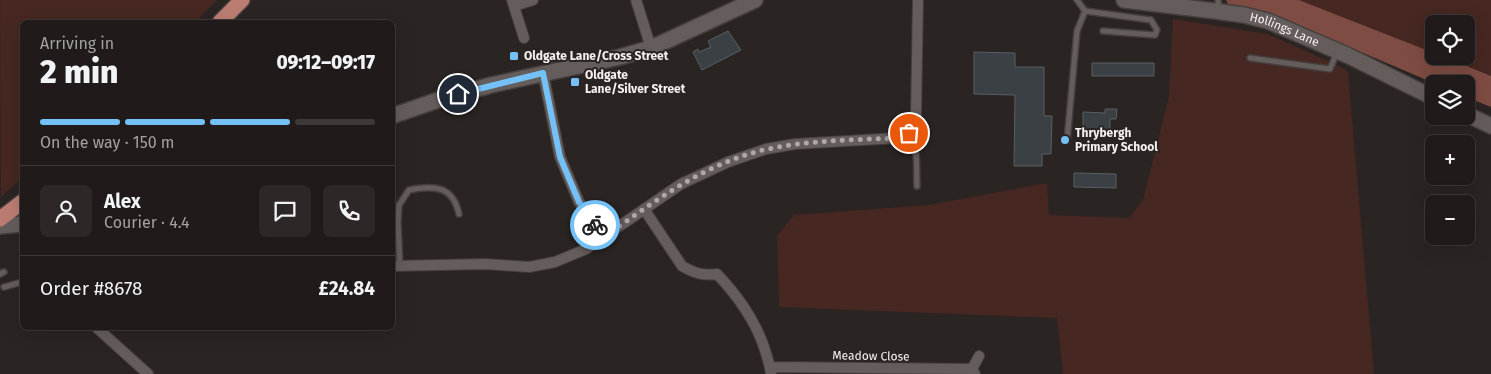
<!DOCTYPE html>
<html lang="en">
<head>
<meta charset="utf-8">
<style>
	:root { --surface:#201b1a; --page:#2d2827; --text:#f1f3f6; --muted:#a2a1a2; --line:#3d3939; --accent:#73c1f6 }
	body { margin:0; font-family:"Fira Sans",sans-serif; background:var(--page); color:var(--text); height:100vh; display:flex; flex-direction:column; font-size:19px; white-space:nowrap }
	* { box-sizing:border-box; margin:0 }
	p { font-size:16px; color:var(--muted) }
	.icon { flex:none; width:28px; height:28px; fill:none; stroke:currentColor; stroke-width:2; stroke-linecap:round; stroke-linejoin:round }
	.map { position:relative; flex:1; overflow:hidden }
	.panel { position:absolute; left:20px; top:20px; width:375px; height:310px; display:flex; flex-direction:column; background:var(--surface); border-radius:8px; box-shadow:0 5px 20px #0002,0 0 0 1px var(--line) }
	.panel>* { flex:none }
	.tools { position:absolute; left:1425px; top:15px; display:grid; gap:10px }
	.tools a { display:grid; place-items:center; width:50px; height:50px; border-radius:8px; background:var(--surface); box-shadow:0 5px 20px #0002,0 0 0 1px var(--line); font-size:25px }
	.pin { position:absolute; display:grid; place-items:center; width:42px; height:42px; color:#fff; margin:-21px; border:2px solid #fff; border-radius:50%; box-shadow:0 1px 5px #0007 }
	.courier { position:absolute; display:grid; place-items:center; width:50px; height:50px; margin:-25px; border:4px solid #73c1f6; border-radius:50%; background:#fff; color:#222; box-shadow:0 1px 6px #0007 }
	.summary em { font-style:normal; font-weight:800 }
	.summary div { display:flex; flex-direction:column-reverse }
	.summary { display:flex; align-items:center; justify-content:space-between; height:85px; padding:0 20px }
	h1 { font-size:32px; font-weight:800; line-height:38px }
	.bar { display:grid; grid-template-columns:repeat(4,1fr); gap:8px 5px; align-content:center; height:60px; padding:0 20px }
	.bar i { height:6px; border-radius:4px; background:var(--line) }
	.bar .current { background:var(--accent) }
	.bar p { grid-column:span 4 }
	.line { display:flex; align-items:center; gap:12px; padding:0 20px; border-top:1px solid var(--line) }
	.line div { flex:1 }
	.round { display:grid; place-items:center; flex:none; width:52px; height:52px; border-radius:8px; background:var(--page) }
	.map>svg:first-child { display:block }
</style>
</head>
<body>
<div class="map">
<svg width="1491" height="374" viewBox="0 0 1491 374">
	<rect width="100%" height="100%" fill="#2a2422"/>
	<path fill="#462721" d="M0 0H217L195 22H22V178L1 197Z
		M1299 0H1491V76L1442 56H1466V24H1434V53Z
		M1173 19 1268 34 1343 68 1348 72 1374 374H1063L1057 318 779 307 777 236 794 215 929 205 1047 183 1049 215 1129 218 1143 200 1169 96Z"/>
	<path fill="#7e4c42" d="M1226 0H1299L1434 53V56H1442L1491 76V107L1466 97V84H1436L1267 12 1228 4Z"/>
	<path fill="#3a4044" stroke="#595f63" d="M728 31 741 50 702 70 693 52 698 49 699 52 711 47 708 41Z
		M974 52 1015 53V67H1044V116H1052L1051 154H1042V166H1014L1015 95 974 94Z
		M1092 63H1154V76H1092Z
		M1105 109H1117L1116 119H1110V135H1083V112L1105 113Z
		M1074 173 1116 174V188L1074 187Z"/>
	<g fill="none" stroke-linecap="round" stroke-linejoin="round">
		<g stroke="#443f3e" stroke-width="8">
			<path id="lane" d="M1077 0 1085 11 1151 20 1157 30 1155 35 1103 31
				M1218 0 1219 11
				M1250 58 1330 69 1337 52
				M909 133C919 147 916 169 917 186
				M1067 141 1077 31 1085 11
				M400 266 398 222 399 205 409 190C435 185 453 186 459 214
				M0 274 4 272
				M4 287 22 282"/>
		</g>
		<g stroke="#443f3e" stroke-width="12">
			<path id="street" d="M512 0 524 38
				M636 0 651 48
				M514 6 533 0
				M543 73 560 157 579 202 603 238
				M644 209 682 266C694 273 703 276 717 274 738 296 754 318 764 347 767 356 770 365 771 374
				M392 266 486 264 529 267 555 262 586 249 681 184 728 162 766 149 795 144 897 138C909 133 914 129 916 116L918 0
				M97 328 148 374
				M770 367 972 369
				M975 374 972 369 979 356"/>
		</g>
		<g stroke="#443f3e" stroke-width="18">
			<g id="secondary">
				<path id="s1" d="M1124 0 1215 11 1244 15 1268 21 1349 56 1434 98"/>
				<path d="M1466 114 1491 126"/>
				<path d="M392 116 441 99 491 85 620 57 651 48 755 0"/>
				<path d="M0 226 22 224"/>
			</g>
		</g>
		<g stroke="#443f3e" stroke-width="18">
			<path id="primary" d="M220 22 242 0
				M0 219 22 202"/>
		</g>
		<use href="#lane" stroke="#655d5c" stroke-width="5"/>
		<use href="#street" stroke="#655d5c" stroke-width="10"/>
		<use href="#secondary" stroke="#655d5c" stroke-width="15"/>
		<use href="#primary" stroke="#bb7d72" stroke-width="15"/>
	</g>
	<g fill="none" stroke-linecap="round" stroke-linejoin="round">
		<path stroke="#aea9a8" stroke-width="5" stroke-dasharray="0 9" d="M595 225 603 238C653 202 706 162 768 149 810 140 854 140 897 138L909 133"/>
		<path stroke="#73c1f6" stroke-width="6" d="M458 94 543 73 560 157 579 202 595 225"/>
	</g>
	<g fill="#73c1f6" stroke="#2a2422" stroke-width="2">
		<rect x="509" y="51" width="10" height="10" rx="2.5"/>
		<rect x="570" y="77" width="10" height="10" rx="2.5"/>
		<circle cx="1065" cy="140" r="5"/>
	</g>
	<g text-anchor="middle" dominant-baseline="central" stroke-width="4" stroke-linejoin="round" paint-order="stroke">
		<g font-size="12" fill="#f5f1f0" stroke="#2a2422">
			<text stroke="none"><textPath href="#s1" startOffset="164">Hollings Lane</textPath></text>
			<text transform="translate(871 356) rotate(1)">Meadow Close</text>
		</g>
		<g font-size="12" font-weight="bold" fill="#f5f1f0" stroke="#2a2422" text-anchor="start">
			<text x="524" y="56">Oldgate Lane/Cross Street</text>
			<text x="585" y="75">Oldgate<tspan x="585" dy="14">Lane/Silver Street</tspan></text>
			<text x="1075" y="133">Thrybergh<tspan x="1075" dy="14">Primary School</tspan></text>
		</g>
	</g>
</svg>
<div class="tools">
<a><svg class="icon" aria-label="locate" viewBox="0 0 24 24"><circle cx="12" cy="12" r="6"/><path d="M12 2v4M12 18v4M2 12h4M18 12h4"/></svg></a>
<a><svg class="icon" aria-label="layers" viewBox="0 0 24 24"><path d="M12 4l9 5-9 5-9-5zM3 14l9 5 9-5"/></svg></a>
<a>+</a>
<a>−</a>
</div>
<div class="pin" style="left:909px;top:133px;background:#ea580c"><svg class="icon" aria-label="bag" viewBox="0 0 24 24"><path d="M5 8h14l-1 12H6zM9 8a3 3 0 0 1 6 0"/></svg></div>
<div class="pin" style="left:458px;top:94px;background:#1f2937"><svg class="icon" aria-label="home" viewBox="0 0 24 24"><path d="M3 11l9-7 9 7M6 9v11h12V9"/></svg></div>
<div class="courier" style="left:595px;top:225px"><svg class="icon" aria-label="bike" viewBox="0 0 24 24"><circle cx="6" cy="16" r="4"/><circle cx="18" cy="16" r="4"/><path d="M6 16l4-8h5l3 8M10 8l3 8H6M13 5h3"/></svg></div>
<section class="panel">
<div class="summary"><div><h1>2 min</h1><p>Arriving in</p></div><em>09:12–09:17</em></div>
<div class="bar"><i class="current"></i><i class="current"></i><i class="current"></i><i></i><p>On the way · 150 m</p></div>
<div class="line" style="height:90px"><a class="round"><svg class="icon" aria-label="person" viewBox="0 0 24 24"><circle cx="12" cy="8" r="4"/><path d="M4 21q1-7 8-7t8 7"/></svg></a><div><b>Alex</b><p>Courier · 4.4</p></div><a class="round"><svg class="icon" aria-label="chat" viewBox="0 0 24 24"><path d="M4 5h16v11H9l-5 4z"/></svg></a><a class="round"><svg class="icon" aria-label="phone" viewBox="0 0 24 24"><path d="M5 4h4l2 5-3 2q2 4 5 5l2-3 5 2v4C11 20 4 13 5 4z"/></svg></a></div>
<div class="line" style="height:65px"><div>Order #8678</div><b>£24.84</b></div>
</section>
</div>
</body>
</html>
